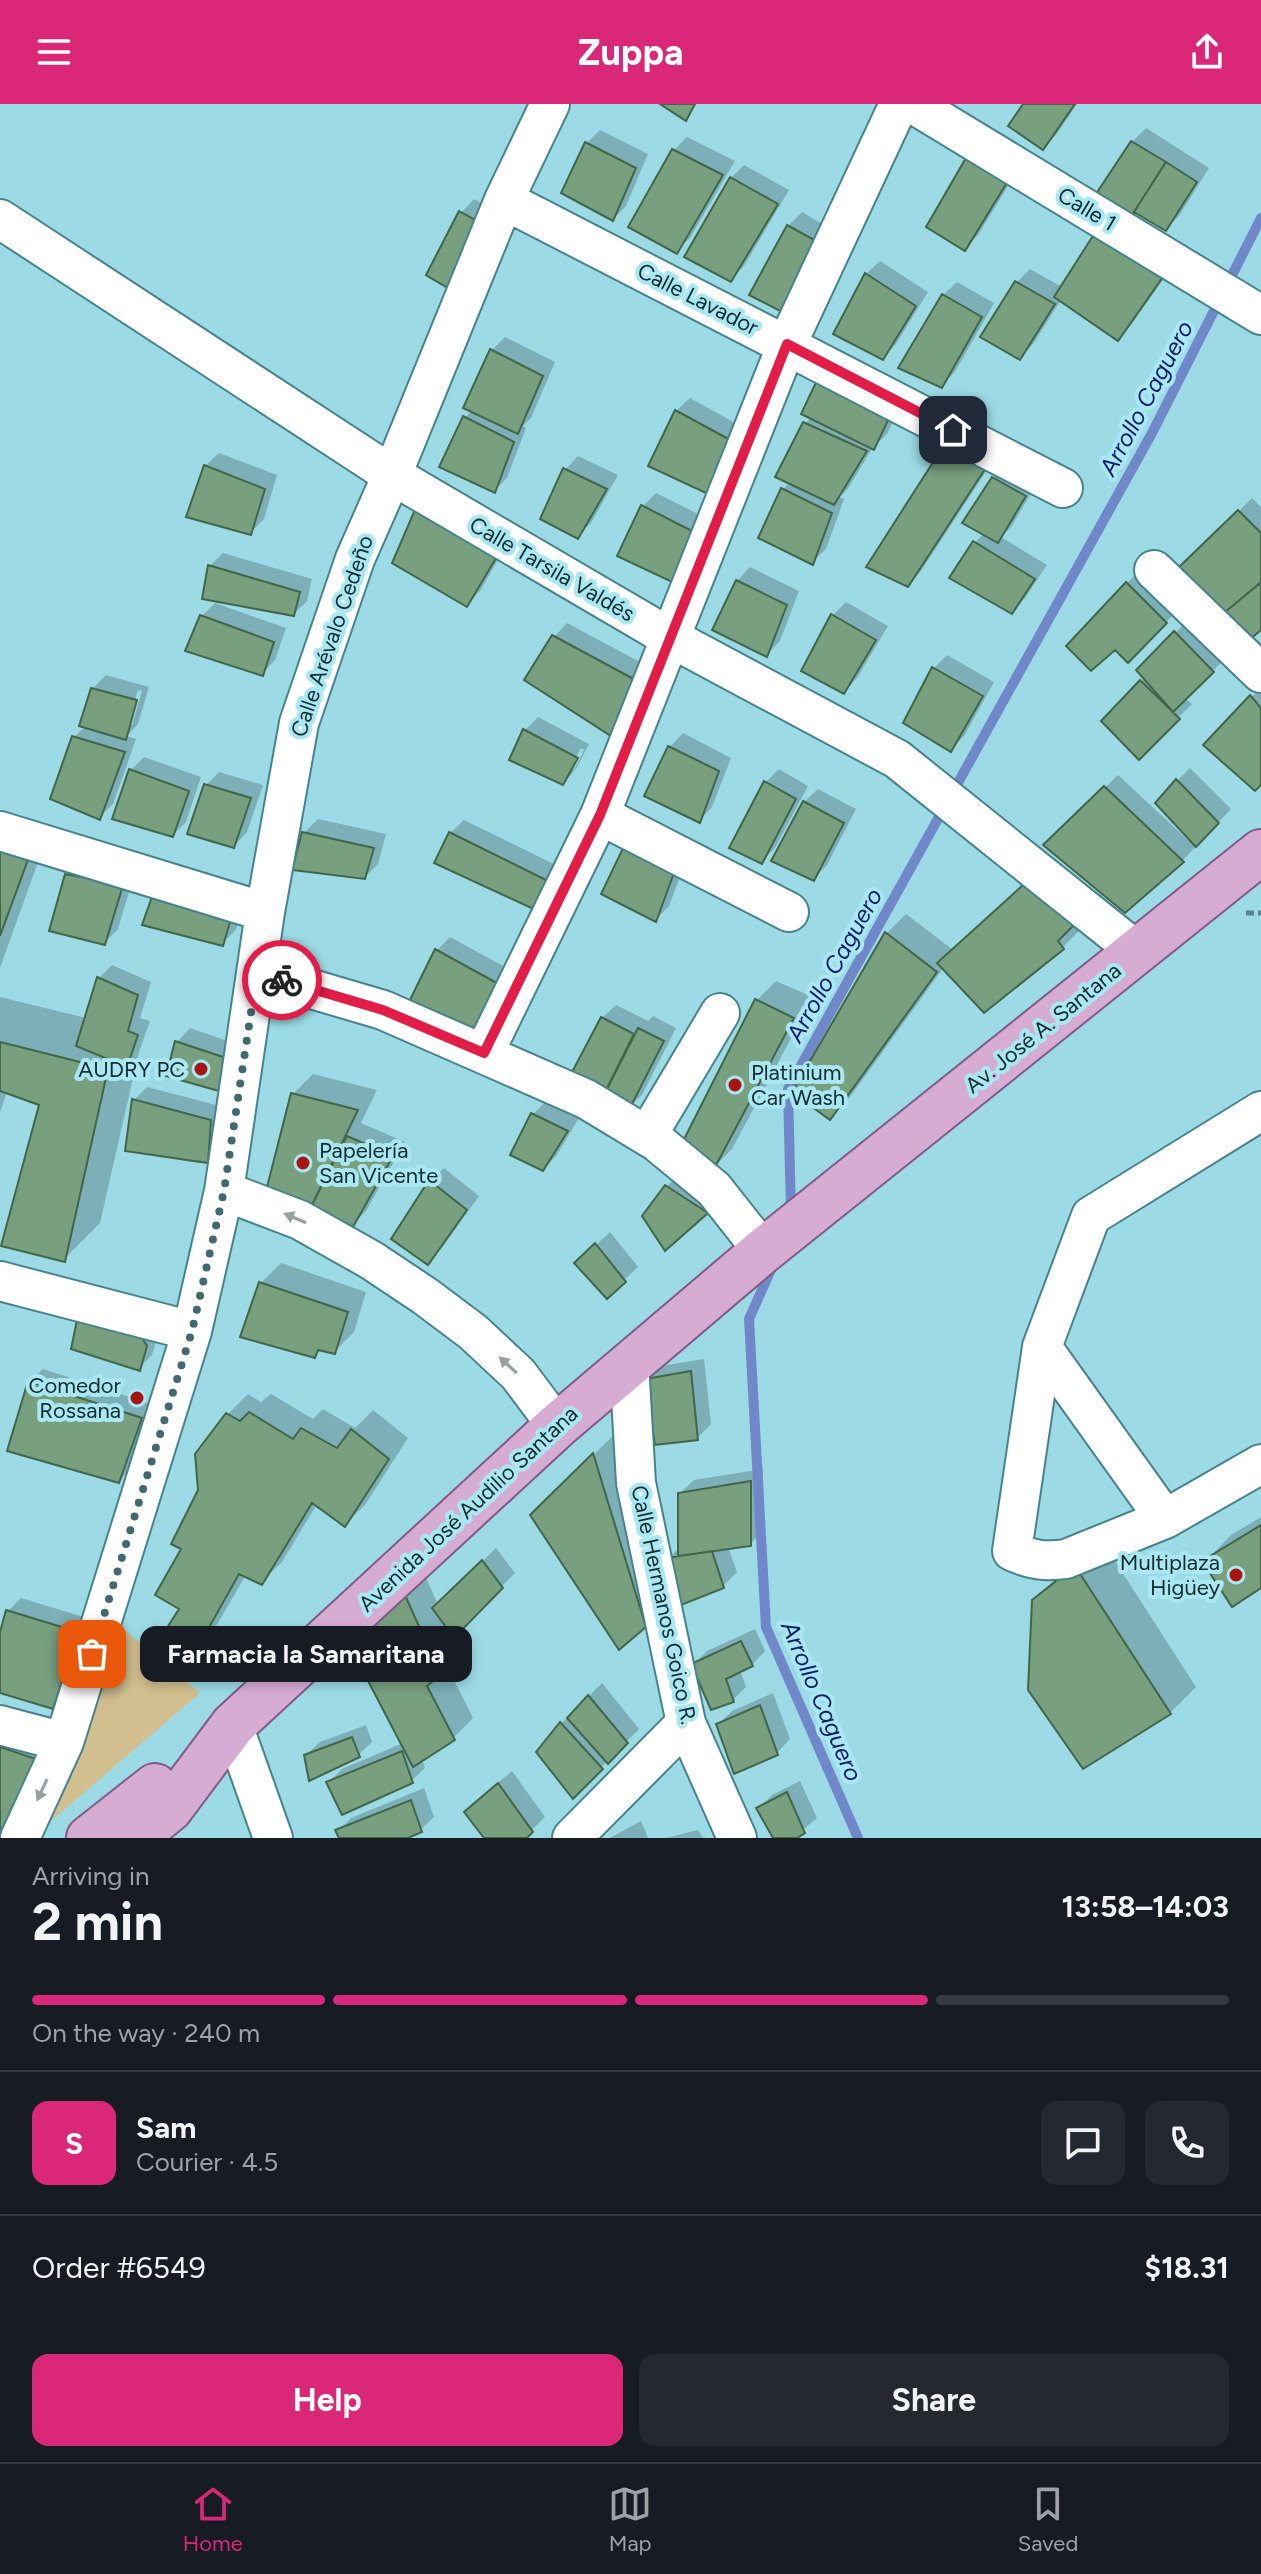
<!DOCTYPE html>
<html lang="en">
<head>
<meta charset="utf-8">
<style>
	:root { --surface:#171b24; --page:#242831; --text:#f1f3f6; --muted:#9ea1a6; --line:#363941; --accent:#db2777 }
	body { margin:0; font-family:Figtree,sans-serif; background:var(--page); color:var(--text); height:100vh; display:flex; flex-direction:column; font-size:30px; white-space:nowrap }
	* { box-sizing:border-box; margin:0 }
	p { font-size:26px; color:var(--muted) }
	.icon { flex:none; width:44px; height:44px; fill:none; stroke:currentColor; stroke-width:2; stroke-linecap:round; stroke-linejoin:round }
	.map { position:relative; height:1734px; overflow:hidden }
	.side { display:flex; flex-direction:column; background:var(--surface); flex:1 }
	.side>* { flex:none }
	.pin { position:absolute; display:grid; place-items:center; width:68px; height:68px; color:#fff; margin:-34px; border-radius:16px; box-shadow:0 4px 12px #0006 }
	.courier { position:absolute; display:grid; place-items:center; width:80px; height:80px; margin:-40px; border:6px solid #e11d48; border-radius:50%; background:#fff; color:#222; box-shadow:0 2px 10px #0007 }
	.bubble { position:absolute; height:56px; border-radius:16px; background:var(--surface); box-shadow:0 4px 12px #0003; font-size:26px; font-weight:700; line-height:56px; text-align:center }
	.headline em { font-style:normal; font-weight:700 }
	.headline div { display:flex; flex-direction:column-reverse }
	.headline { display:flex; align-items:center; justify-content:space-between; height:136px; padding:0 32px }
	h1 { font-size:52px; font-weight:700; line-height:60px }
	.bar { display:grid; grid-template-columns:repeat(4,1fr); gap:12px 8px; align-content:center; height:96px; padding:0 32px }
	.bar i { height:10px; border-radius:6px; background:var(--line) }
	.bar .current { background:var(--accent) }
	.bar p { grid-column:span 4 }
	.line { display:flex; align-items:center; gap:20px; padding:0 32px; border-top:2px solid var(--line) }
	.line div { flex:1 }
	.round { display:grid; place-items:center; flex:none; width:84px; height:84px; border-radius:16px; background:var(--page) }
	.primary-button { display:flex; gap:16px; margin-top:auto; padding:16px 32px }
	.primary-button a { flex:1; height:92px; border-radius:16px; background:var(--accent); color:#fff; font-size:32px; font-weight:700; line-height:92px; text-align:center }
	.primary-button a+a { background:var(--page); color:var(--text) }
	header { display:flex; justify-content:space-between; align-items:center; height:104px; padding:0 32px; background:var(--accent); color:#fff; font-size:36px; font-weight:700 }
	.menu { display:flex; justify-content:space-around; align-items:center; height:112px; border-top:2px solid var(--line); background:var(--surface); font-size:22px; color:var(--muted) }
	.menu a { display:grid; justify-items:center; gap:4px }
	.menu .current { color:var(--accent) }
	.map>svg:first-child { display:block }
</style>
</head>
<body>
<header><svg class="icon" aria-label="menu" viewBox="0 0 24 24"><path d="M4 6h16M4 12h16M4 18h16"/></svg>Zuppa<svg class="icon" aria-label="share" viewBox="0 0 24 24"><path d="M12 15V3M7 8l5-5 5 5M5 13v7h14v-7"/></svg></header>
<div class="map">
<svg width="1261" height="1734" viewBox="0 0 1261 1734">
	<rect width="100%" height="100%" fill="#9cdbe5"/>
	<path fill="#d2bf8f" d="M117 1520 200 1589 36 1730Z"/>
	<path fill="#0003" fill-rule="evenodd" d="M1025 0H1077L1056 31 1043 44Z
		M1146 24 1209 64 1179 112 1166 125 1135 106 1097 92 1132 38Z
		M600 26 648 50 626 102 613 115 587 39Z
		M687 33 735 57 690 134 676 147 674 46Z
		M1023 58 978 131 965 144 929 122Z
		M744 61 789 86 744 162 730 176 731 74Z
		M474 95 496 107 466 171 461 109Z
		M802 108 836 128 751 190 788 122Z
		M1177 156 1131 221 1118 234 1061 196 1033 240 1019 254 1017 178 1030 165 1062 183Z
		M880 157 928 188 896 240 883 254 866 170Z
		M957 178 994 199 955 268 941 281 943 191Z
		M505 233 555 258 531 314 523 322 526 324 507 374 494 387 465 314 472 306 492 246Z
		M690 294 746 325 721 374 676 307Z
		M904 294 887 330 873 343 847 386 839 393 844 395 826 445 812 458 760 433 783 385 790 378 805 320 811 313Z
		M1000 346 921 467 908 481 869 462Z
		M219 349 277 371 264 415 250 429 205 362Z
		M578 352 618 371 591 419 577 432 565 366Z
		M1007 361 1038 378 1011 423 1001 433 1047 461 1025 494 1012 508 975 439 984 429 994 374Z
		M656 389 704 413 685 463 672 476 643 402Z
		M1252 394 1261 403V524L1249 534 1182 463Z
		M510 435 480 487 466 500 394 458Z
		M223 449 312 475 307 497 294 510 210 462Z
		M750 463 799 487 780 537 767 550 737 477Z
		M1140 466 1179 505 1128 556 1127 479Z
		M846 498 888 522 857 574 844 587 833 511Z
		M215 499 286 524 275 556 262 570 201 513Z
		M1189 515 1226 554 1185 594 1192 600 1139 653 1104 617 1145 574 1139 566Z
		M567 519 655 566 627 618 554 533Z
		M947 551 994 578 964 632 951 645 934 564Z
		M106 571 149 583 138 620 127 632 136 635 113 700 100 713 74 633 86 622 92 585ZM138 586 142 587 132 621H128Z
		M1261 583V679L1206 641Z
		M538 613 589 640 576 665 563 679 525 626ZM581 644 584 646 574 666H569Z
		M683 629 731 654 712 703 699 717 647 691 670 643Z
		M144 653 201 673 186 718 173 731 131 666Z
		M1190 664 1231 705 1182 757 1046 741 1118 671 1188 736 1190 734 1177 677Z
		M779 665 808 682 775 744 761 758 766 678Z
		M219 668 263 681 247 728 234 742 206 681Z
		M818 685 856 705 827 761 814 774 804 698Z
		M318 715 386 730 378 760 365 773 304 729Z
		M464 716 570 768 553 792 450 729Z
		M640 728 688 752 669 802 656 815Z
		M0 729 48 730 0 864Z
		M1055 754 1096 797 1083 823 1063 843 984 907 944 863 850 993 830 1013 887 829 906 810 953 846Z
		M80 757 135 768 118 825 104 839 66 771Z
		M245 798 236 826 222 839 144 819Z
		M450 833 516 869 476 935 437 846Z
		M112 861 151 878 140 914 150 917 139 948 100 1119 64 1155 41 1000 7 988 0 1008V893L86 914 99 874Z
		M776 877 813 893 732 1045 712 1065 756 897Z
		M616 901 648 917 653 912 676 924 642 991 628 1004 609 985 573 971 602 914Z
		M190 924 248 944 239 973 177 938Z
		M313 970 377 986 361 1019 405 1038 366 1107 352 1121 268 1085 293 990Z
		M147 983 224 1003 221 1044 207 1057 134 996Z
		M546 997 579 1014 556 1052 543 1065 533 1010Z
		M444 1064 479 1092 441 1145 428 1158 394 1135 431 1077Z
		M680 1069 719 1094 666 1144 667 1082Z
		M610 1128 638 1163 607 1192 577 1159Z
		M281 1159 366 1188 354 1228 334 1248 322 1245 315 1252 261 1179Z
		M80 1212 159 1228 152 1251 139 1264Z
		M704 1255 711 1320 697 1334 648 1276 661 1262Z
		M43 1265 154 1301 132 1363 119 1377 29 1278Z
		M248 1290 261 1298 271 1290 313 1315 323 1305 355 1324 373 1306 408 1334 365 1401 345 1420 317 1400 282 1458 261 1478 246 1471 216 1522 196 1542 182 1504 184 1444 200 1386 197 1351 228 1310Z
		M630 1315 671 1452 680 1443V1389L694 1376 763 1365 764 1426 750 1440 728 1443 737 1468 723 1482 678 1487 644 1521 532 1411Z
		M1261 1413V1482L1205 1458 1231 1431Z
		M1102 1437 1196 1583 1170 1609 1084 1663 1034 1497 1060 1470Z
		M496 1444 515 1469 452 1533 460 1550 447 1562 473 1614 453 1634 422 1655 425 1664 411 1677 329 1678 342 1665 403 1639 345 1529 425 1471 438 1501Z
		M21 1494 90 1515 66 1590 52 1603 0 1587V1536L8 1507Z
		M755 1525 765 1547 752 1561 740 1566 746 1583 733 1596 693 1561 707 1547Z
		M602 1579 639 1625 573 1692 561 1620Z
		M773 1589 790 1635 777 1649 718 1620 732 1607Z
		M0 1617 57 1636 15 1716 0 1731Z
		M366 1621 372 1638 358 1651H306L320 1638Z
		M512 1667 545 1713 524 1734H487L480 1694Z
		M800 1677 817 1714 793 1734H775L759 1704 772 1691Z
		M424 1684 434 1713 420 1726 403 1734H341L338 1727 351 1714Z
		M641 1717 648 1734H610Z
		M698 1726 703 1734H665H666Z"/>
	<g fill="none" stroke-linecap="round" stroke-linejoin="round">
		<path stroke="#7087ca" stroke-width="10" d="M1227 181 1261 114
			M791 1109 788 985 1152 329 1220 195
			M773 1161 749 1215 766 1523 858 1734"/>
	</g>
	<path fill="#789f7e" stroke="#416648" stroke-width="2" d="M660 0H695L686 17Z
		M1023 0H1075L1043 46 1008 22Z
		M1131 37 1166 58 1130 114 1094 93Z
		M585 38 636 64 613 117 561 89Z
		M672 45 723 71 677 150 628 123Z
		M970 47 1011 72 965 147 926 123Z
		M1166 58 1197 78 1166 127 1134 108Z
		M730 73 778 100 731 178 684 153Z
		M459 107 484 121 453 187 426 171Z
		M787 121 825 142 788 211 749 191Z
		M1096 127 1165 170 1118 237 1054 193Z
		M865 169 916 202 883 256 833 230Z
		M1015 177 1055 200 1020 256 980 233Z
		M942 190 982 213 942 284 898 264Z
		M490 245 543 272 518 330 463 304Z
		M819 272 892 308 874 346 801 310Z
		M675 306 734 338 708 390 648 362Z
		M463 312 514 338 495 389 439 363Z
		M803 318 867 347 834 401 775 373Z
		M946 338 989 359 908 483 866 463Z
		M204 361 265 385 251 431 186 413Z
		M563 364 607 385 578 435 540 415Z
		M992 373 1026 392 998 439 962 419Z
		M781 384 832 409 813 461 758 434Z
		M417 401 499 449 467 503 392 459Z
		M641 401 692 427 672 478 617 452Z
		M1238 406 1261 429V478L1224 509 1179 463Z
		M973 437 1035 475 1012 510 949 474Z
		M208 461 300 488 294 512 202 495Z
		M736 476 787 501 767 553 712 526Z
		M1126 478 1167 519 1128 559 1115 546 1091 567 1066 542Z
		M1259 480 1261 483V526L1248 537 1224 509Z
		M831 510 876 536 844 590 801 567Z
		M200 511 274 538 263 572 185 547Z
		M1174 527 1214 568 1173 608 1136 566Z
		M552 531 643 580 614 634 524 576Z
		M932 563 983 592 951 648 903 619Z
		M1140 576 1180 615 1139 656 1101 617Z
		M91 584 137 596 126 636 79 622Z
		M1250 591 1261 604V681L1255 687 1203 641Z
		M523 625 578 654 563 681 509 656Z
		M72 632 125 648 100 716 50 695Z
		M668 642 719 667 700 719 644 692Z
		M129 665 189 687 173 733 112 715Z
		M1176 675 1219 719 1196 743 1155 699Z
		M764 677 796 695 762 760 729 744Z
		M204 680 251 694 234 744 187 730Z
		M1104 682 1184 758 1125 809 1043 741Z
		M803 697 844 719 814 777 771 757Z
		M302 728 374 744 365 775 292 766Z
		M449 728 558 782 540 808 434 759Z
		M0 739 30 750 0 832Z
		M625 740 675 766 656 818 601 790Z
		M65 770 123 781 105 841 49 827Z
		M1033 772 1077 818 1058 837 1064 845 984 909 937 859Z
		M154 787 232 811 223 842 142 821Z
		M885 828 937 868 830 1016 792 988Z
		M435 845 504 883 477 937 406 904Z
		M97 873 138 891 128 927 138 931 127 963 76 942Z
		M755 895 794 914 713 1067 677 1049Z
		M601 913 634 930 606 986 570 972Z
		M638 924 664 937 629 1006 602 995Z
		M175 937 235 957 226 989 166 972Z
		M0 938 108 965 65 1158 1 1142 39 1001 0 987Z
		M291 989 358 1006 311 1103 266 1087Z
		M132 995 211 1016 208 1059 125 1047Z
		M531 1009 568 1027 543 1067 510 1051Z
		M347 1032 393 1052 353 1123 311 1103Z
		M429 1076 467 1106 428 1161 391 1135Z
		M665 1081 708 1109 665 1147 642 1112Z
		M595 1139 626 1178 607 1195 574 1159Z
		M259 1178 348 1208 335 1250 318 1246 315 1254 240 1233Z
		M78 1211 139 1228 147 1242 140 1267 71 1245Z
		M691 1267 698 1336 655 1341 645 1275Z
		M28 1277 142 1314 119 1379 7 1347Z
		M249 1308 293 1335 301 1324 337 1344 351 1325 389 1355 345 1423 312 1399 262 1481 239 1470 197 1545 165 1527 179 1505 155 1491 181 1445 171 1440 198 1386 195 1350 226 1309 240 1317Z
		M593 1349 646 1523 619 1546 530 1411Z
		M751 1377V1442L678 1452V1389Z
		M1261 1421V1484L1232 1503 1202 1457Z
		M712 1447 724 1484 681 1501 666 1454Z
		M482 1456 503 1484 454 1534 432 1504Z
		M1075 1462 1171 1610 1083 1665 1028 1586 1032 1496Z
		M404 1489 441 1571 427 1582 455 1636 413 1663 343 1529Z
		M6 1506 78 1528 53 1605 0 1589V1528Z
		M741 1537 753 1562 726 1575 734 1598 711 1606 691 1560Z
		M588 1591 628 1639 608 1660 567 1614Z
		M760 1601 778 1651 734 1670 716 1620Z
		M560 1618 603 1665 573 1695 536 1648Z
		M352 1633 360 1653 309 1677 304 1651Z
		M0 1643 39 1656 0 1729Z
		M402 1647 413 1679 342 1711 326 1678Z
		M498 1679 533 1728 527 1734H484L464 1708Z
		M787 1688 805 1729 797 1734H773L756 1704Z
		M411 1696 422 1728 408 1734H339L335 1726Z"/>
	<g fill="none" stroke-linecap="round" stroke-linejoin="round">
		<g stroke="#46848d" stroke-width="42">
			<path id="minor" d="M913 0 1261 211
				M504 96 1063 384
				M0 115 392 371 669 533 897 655 1138 848
				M1154 466 1261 569
				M600 711 789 808
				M0 727 265 808
				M257 869 383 906 586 995 657 1038 714 1085 763 1147
				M484 949 600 711 787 240 899 0
				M647 1032 720 909
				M224 1087 300 1116 371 1156 425 1192 473 1228 518 1270 557 1322
				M0 1177 192 1227
				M1042 1243 1012 1447C1031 1456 1045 1458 1066 1455L1165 1415 1261 1360
				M629 1259 636 1379 686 1619 737 1734
				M1165 1415 1042 1243 1091 1112 1261 1007
				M0 1621 64 1638
				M233 1621 273 1734
				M20 1734 64 1638 192 1227 224 1087 265 808 299 619 355 455 392 371 504 96 550 0
				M572 1734 686 1619"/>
		</g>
		<g stroke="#7f5b87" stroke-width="48">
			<path id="major" d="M89 1734 155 1682
				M135 1734 170 1705 233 1621 557 1322 763 1147 1261 748"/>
		</g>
		<path stroke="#57848b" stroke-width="5" stroke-dasharray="8 4" stroke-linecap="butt" d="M1246 809H1261"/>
		<use href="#minor" stroke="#fff" stroke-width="38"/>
		<use href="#major" stroke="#d6acd3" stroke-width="44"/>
	</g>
	<defs><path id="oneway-solid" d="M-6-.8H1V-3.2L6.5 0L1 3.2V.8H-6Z" transform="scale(2)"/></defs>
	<g fill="#94a0a2">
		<use href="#oneway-solid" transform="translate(295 1114) rotate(-157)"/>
		<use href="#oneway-solid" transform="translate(508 1261) rotate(-137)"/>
		<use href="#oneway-solid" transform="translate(42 1686) rotate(115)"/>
	</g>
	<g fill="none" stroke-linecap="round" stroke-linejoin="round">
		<path stroke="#42696f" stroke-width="8" stroke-dasharray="0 14.4" d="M92 1550 192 1227 224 1087 257 869 282 876"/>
		<path stroke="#e11d48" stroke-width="10" d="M282 876 383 906 484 949 600 711 787 240 953 326"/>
	</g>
	<g fill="#a81510" stroke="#a9e8f3" stroke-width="3">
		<circle cx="201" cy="965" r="8"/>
		<circle cx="735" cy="981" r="8"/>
		<circle cx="303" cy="1059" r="8"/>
		<circle cx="137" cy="1294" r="8"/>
		<circle cx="1236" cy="1471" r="8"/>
	</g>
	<g text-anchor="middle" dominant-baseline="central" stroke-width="8" stroke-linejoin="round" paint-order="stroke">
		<g font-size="22" fill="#122c30" stroke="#a9e8f3">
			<text transform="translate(1087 105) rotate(31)">Calle 1</text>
			<text transform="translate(698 195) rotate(27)">Calle Lavador</text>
			<text transform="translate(552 465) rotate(30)">Calle Tarsila Valdés</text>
			<text transform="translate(332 532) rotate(-71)">Calle Arévalo Cedeño</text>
			<text transform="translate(1043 924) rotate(-39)">Av. José A. Santana</text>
			<text transform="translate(468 1405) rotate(-43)">Avenida José Audilio Santana</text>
			<text transform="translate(664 1501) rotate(78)">Calle Hermanos Goico R.</text>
		</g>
		<g font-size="22" fill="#122c30" stroke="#a9e8f3" text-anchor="end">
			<text x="185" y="965">AUDRY PC</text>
			<text x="751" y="968" text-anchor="start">Platinium<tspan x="751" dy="25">Car Wash</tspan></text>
			<text x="319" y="1046" text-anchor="start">Papelería<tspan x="319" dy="25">San Vicente</tspan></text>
			<text x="121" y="1281">Comedor<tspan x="121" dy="25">Rossana</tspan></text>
			<text x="1220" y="1458">Multiplaza<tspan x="1220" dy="25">Higüey</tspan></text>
		</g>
		<g font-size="24" font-style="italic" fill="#121e6c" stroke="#a9e8f3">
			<text transform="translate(1146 294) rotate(-62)">Arrollo Caguero</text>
			<text transform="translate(834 861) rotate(-61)">Arrollo Caguero</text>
			<text transform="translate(822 1597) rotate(67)">Arrollo Caguero</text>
		</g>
	</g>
</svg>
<div class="pin" style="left:92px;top:1550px;background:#ea580c"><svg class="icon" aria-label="bag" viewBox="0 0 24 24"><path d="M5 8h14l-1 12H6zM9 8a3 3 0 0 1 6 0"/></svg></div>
<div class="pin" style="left:953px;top:326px;background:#1f2937"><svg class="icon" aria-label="home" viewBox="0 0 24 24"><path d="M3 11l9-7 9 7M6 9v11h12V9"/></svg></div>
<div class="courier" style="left:282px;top:876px"><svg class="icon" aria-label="bike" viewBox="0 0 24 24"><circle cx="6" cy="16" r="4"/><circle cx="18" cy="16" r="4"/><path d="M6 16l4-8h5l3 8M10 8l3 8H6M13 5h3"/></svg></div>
<div class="bubble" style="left:140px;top:1522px;width:332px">Farmacia la Samaritana</div>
</div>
<section class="side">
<div class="headline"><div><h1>2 min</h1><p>Arriving in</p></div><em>13:58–14:03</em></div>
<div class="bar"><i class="current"></i><i class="current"></i><i class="current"></i><i></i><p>On the way · 240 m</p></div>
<div class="line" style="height:144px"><b class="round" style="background:var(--accent);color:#fff">S</b><div><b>Sam</b><p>Courier · 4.5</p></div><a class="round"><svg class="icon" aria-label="chat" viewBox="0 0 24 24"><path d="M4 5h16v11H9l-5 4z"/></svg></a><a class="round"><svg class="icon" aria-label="phone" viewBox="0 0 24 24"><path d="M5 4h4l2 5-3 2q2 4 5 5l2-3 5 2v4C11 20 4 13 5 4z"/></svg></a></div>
<div class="line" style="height:104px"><div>Order #6549</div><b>$18.31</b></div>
<div class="primary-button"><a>Help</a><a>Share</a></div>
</section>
<nav class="menu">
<a class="current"><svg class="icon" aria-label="home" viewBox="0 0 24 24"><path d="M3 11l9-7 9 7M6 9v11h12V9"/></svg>Home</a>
<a><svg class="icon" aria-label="map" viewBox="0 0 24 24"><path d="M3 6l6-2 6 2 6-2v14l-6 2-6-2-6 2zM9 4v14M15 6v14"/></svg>Map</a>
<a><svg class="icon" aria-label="saved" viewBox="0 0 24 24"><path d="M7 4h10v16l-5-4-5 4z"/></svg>Saved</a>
</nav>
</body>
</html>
